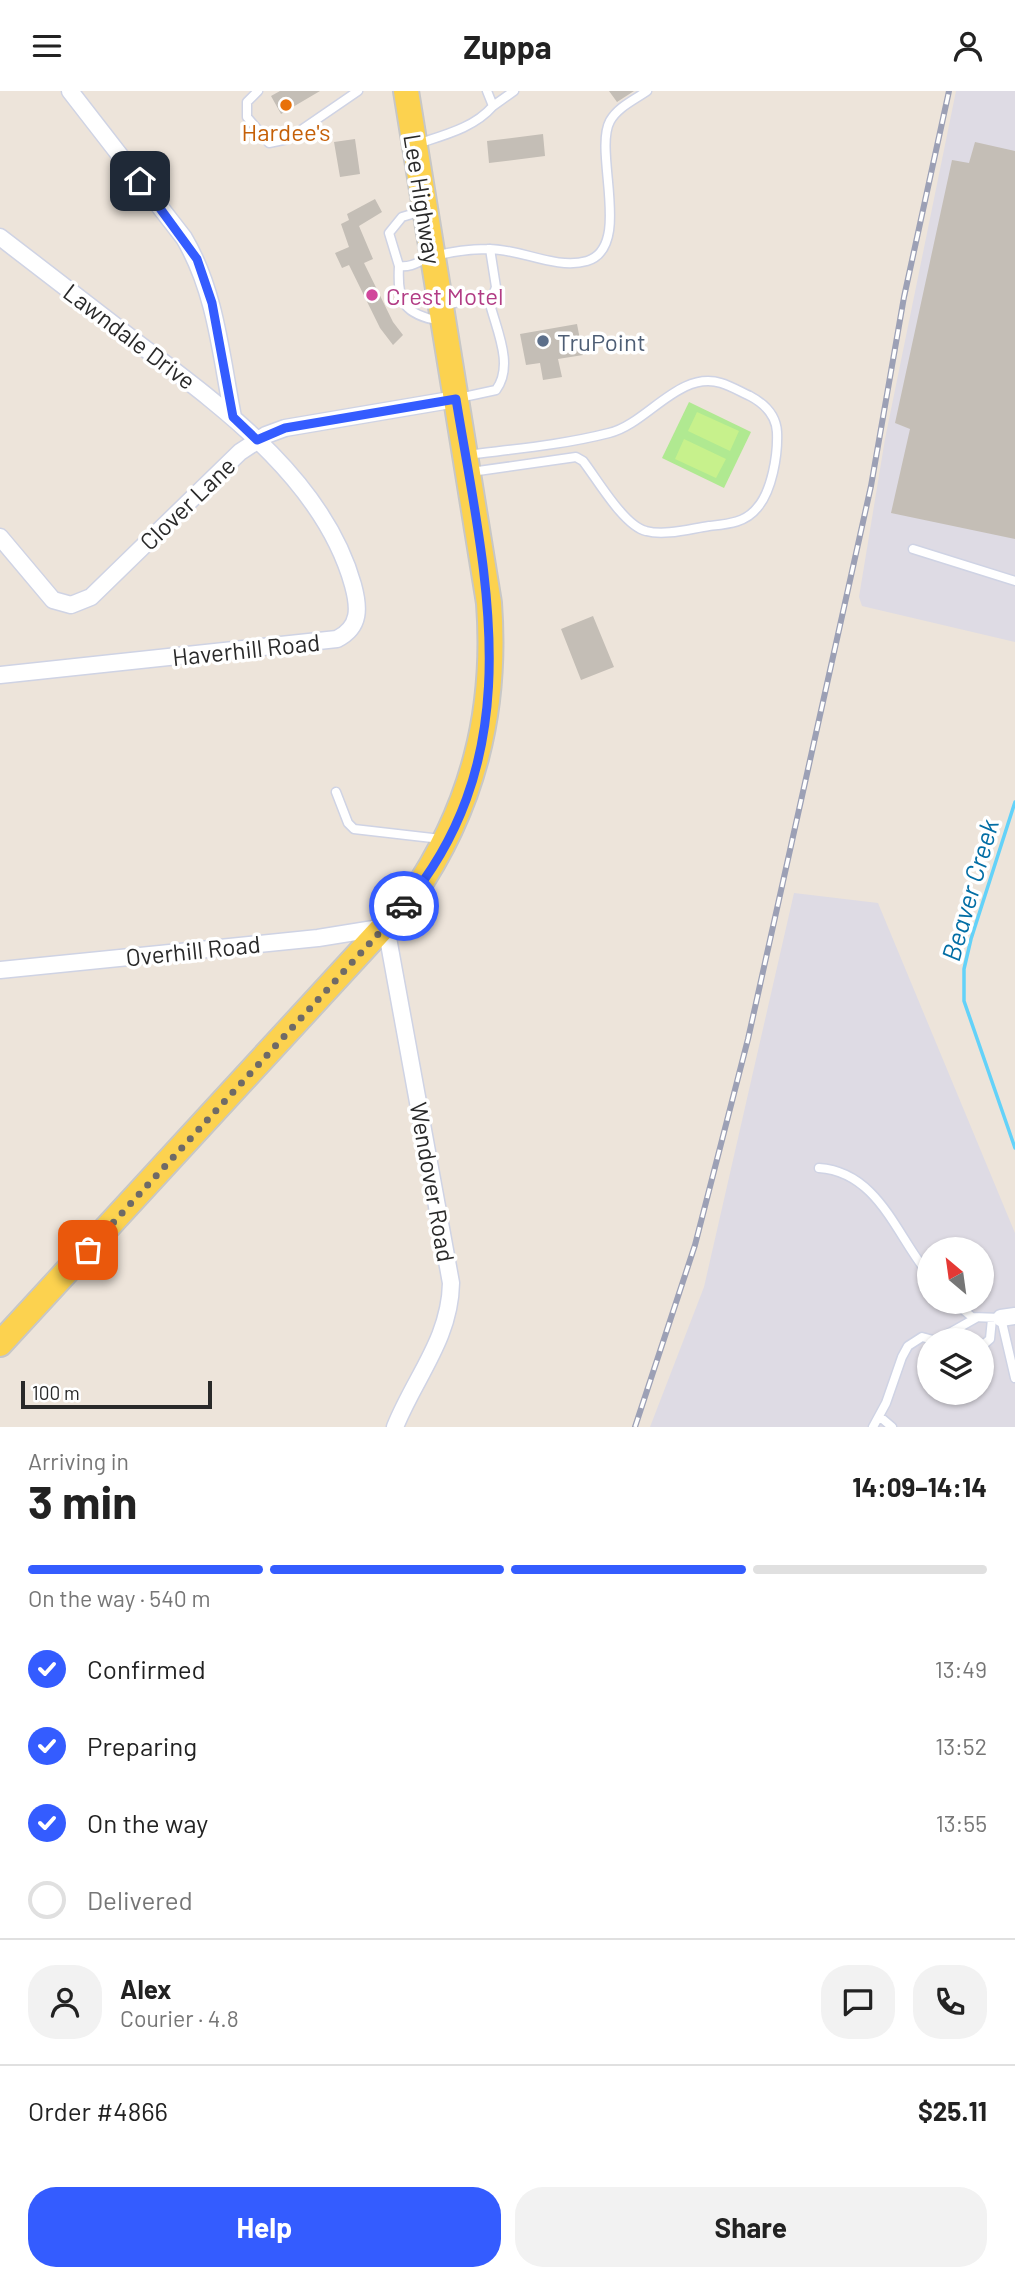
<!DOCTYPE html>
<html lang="en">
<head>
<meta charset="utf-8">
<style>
	:root { --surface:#fff; --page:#f2f2f2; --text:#222; --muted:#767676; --line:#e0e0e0; --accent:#345cff }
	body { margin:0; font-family:Barlow,sans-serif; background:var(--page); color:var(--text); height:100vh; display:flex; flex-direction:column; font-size:26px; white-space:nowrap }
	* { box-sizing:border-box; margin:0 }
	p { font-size:23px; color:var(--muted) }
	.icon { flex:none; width:38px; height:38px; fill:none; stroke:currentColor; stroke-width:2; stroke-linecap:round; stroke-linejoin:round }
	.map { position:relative; height:1336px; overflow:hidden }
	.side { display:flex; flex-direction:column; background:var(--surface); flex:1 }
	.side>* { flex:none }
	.needle { width:46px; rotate:331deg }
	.tools { position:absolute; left:917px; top:1146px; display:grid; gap:14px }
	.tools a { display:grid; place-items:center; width:77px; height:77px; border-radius:50%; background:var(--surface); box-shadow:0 2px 5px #0004; font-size:35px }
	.scale { position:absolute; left:21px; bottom:18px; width:191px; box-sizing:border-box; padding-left:7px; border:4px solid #292929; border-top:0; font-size:19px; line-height:24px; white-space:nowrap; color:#292929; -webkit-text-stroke:5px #fff; paint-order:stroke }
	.pin { position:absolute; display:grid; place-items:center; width:60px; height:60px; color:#fff; margin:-30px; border-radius:14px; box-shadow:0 4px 10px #0006 }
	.courier { position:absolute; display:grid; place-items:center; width:70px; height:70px; margin:-35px; border:5px solid #345cff; border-radius:50%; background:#fff; color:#222; box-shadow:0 2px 9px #0007 }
	.head em { font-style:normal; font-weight:700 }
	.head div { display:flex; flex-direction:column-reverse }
	.head { display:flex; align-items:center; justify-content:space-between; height:119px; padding:0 28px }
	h1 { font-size:46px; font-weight:700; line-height:52px }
	.bar { display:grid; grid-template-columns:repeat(4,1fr); gap:10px 7px; align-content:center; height:84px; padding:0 28px }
	.bar i { height:9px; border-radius:5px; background:var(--line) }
	.bar .on { background:var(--accent) }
	.bar p { grid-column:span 4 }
	.line { display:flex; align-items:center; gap:18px; padding:0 28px; border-top:2px solid var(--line) }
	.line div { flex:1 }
	.round { display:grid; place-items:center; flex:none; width:74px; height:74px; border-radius:28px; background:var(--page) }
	ol { padding:0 28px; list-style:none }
	li { display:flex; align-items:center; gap:21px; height:77px }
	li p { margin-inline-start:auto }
	li .icon { padding:7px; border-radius:50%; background:var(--accent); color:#fff; stroke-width:4 }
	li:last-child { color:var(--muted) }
	li i { width:38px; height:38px; border:4px solid var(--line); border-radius:50% }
	.button { display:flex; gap:14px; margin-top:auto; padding:14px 28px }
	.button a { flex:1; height:80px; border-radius:28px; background:var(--accent); color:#fff; font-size:28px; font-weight:700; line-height:80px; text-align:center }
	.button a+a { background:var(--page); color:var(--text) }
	header { display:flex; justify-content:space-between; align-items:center; height:91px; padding:0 28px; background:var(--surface); font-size:32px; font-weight:700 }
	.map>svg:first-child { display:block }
</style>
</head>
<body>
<header><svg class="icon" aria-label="menu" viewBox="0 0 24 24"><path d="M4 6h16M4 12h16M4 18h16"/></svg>Zuppa<svg class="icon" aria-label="person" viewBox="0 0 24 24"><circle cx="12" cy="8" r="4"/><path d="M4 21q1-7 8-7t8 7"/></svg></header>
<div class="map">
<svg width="1015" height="1336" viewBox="0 0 1015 1336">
	<rect width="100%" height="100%" fill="#ede4da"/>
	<path fill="#dedbe4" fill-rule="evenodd" d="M956 0H1015V551L862 515 859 506 885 348Z
		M794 802 878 812 1015 1142V1336H650L704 1196ZM929 1158H982V1211H929ZM929 1250H982V1302H929Z"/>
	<path fill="#b0e991" d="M689 311 751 341 724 397 662 367Z"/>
	<path fill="#c7f18c" d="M697 321 739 340 730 360 688 340Z
		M684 348 726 368 716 387 675 368Z"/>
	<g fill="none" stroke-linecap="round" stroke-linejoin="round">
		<path stroke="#63d2f9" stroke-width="3.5" d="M1015 711 971 848 964 878V910L1015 1057"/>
	</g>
	<path fill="#c4beb6" d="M280 0H320L281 23 271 5Z
		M609 0H634L617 11Z
		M543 43 545 65 489 72 487 50Z
		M355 48 360 83 340 86 334 51Z
		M975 51 1015 60V448L891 422 910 338 895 332 952 69 969 72Z
		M375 108 382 121 359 135 373 168 364 172 393 231 403 244 393 254 380 237 349 174 342 177 335 162 349 156 341 133 349 129 347 123Z
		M577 233 583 264 558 268 562 286 543 289 540 272 526 274 520 243Z
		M593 525 614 576 581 589 561 538Z"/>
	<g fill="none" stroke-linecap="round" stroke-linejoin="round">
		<g stroke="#cfd3e4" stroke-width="11">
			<path id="lane" d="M258 0 247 11V26L269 52 288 48 358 0
				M493 15 514 0
				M417 53C444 44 474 37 493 15L487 0
				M422 120 402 126 389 142 399 175C414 177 421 168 434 165 450 161 470 158 487 158 519 157 555 179 587 170 633 156 593 61 610 30 618 16 634 9 647 0
				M490 158 496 196 490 213
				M399 175C397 212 404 223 440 230
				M445 215 475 206 490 213C497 240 514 275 496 299L459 307
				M467 364C514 358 562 354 609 342 647 333 679 279 721 292 731 295 741 301 750 305 765 313 776 324 777 341 778 364 772 400 757 417 745 432 727 433 709 435 689 438 665 445 646 440 624 435 597 388 583 370L576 366 471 381
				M913 458 1015 490
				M336 701 348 732 354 738 441 748
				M819 1077C878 1081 896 1144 929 1184
				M954 1211 972 1226 1001 1227 1015 1287
				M937 1249 976 1227
				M982 1255 990 1248 992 1228
				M879 1325 892 1336
				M873 1336 886 1312 902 1266 908 1255 922 1246 937 1250"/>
		</g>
		<g stroke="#cfd3e4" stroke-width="19">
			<path id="street" d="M70 0 184 147C216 201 221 265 233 326
				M0 146C46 181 92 217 139 253 221 315 324 389 353 494 359 516 361 536 337 548L0 584
				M0 446 53 509 71 514 91 506 240 361 266 344 285 337 456 308
				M0 879 318 847 386 836 451 1192C450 1248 415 1286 395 1336
				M1001 1227 1015 1225"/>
		</g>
		<g stroke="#c7c7c7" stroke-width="28">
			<path id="primary" d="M0 1253 412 805C473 716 497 620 489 512L406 0"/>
		</g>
		<use href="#lane" stroke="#fff" stroke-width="8"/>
		<use href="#street" stroke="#fff" stroke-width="16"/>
		<use href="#primary" stroke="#fcd24f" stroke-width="24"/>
		<g stroke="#9ca0b5" stroke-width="6">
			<path id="rail" d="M635 1336 695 1154 748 948 871 395 904 206 949 0"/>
		</g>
		<use href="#rail" stroke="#fff" stroke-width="3.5" stroke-dasharray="10" stroke-linecap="butt"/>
	</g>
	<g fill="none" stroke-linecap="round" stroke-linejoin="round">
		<path stroke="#6e6a67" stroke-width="7" stroke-dasharray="0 12.6" d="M88 1159 404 815"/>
		<path stroke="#345cff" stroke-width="9" d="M140 90 197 168 212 212 233 326 257 349 285 337 456 308C485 485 533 661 404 815"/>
	</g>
	<circle fill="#e8710a" stroke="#fff" stroke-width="2.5" cx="286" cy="14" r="7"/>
	<circle fill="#d1479c" stroke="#fff" stroke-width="2.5" cx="372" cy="204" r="7"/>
	<circle fill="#5c6f8a" stroke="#fff" stroke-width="2.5" cx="543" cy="250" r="7"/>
	<g text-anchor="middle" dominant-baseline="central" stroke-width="7" stroke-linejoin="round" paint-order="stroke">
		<g font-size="24" fill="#c56008" stroke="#fff">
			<text x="286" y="40">Hardee's</text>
		</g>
		<g font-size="24" fill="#292929" stroke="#fff">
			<text transform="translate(423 108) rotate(81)">Lee Highway</text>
			<text transform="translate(130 245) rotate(37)">Lawndale Drive</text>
			<text transform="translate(187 412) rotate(-44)">Clover Lane</text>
			<text transform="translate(246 558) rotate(-6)">Haverhill Road</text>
			<text transform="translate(193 859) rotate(-6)">Overhill Road</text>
			<text transform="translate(433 1091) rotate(80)">Wendover Road</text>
		</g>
		<g font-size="24" fill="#b23c85" stroke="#fff" text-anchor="start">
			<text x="386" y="204">Crest Motel</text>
		</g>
		<g font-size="24" fill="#4e5e75" stroke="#fff" text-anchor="start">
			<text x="557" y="250">TruPoint</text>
		</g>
		<g font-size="26" font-style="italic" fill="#026ea5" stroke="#fff">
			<text transform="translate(969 799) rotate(-74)">Beaver Creek</text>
		</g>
	</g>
</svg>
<div class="tools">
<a><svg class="needle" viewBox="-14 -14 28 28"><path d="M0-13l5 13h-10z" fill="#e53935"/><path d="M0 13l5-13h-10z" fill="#767676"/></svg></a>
<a><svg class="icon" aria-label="layers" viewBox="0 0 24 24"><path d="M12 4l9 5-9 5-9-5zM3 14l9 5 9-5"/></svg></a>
</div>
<div class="scale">100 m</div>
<div class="pin" style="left:88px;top:1159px;background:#ea580c"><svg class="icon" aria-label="bag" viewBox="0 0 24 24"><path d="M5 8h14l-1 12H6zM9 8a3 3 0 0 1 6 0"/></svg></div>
<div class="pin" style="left:140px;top:90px;background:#1f2937"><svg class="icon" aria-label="home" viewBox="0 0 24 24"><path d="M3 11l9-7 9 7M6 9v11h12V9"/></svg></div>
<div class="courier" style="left:404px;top:815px"><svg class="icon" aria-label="car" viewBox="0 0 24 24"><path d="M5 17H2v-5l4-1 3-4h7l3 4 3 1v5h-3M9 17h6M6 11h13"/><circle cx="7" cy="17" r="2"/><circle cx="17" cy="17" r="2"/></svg></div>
</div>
<section class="side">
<div class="head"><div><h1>3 min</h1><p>Arriving in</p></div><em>14:09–14:14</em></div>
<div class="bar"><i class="on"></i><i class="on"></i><i class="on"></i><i></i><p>On the way · 540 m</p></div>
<ol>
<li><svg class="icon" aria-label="check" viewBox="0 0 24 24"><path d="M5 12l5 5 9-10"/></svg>Confirmed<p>13:49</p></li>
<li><svg class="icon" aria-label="check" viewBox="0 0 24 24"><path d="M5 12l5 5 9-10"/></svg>Preparing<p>13:52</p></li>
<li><svg class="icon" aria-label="check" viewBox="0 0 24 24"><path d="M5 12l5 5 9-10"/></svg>On the way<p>13:55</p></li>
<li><i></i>Delivered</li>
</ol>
<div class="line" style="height:126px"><a class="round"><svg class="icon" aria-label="person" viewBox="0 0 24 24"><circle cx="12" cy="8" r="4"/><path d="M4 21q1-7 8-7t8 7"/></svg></a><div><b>Alex</b><p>Courier · 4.8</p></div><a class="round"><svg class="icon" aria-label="chat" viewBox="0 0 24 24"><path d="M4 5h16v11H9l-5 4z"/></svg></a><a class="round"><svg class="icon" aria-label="phone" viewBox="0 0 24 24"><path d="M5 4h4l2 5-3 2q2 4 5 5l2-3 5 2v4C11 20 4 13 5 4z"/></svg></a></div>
<div class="line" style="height:91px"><div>Order #4866</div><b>$25.11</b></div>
<div class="button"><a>Help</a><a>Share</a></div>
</section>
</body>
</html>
